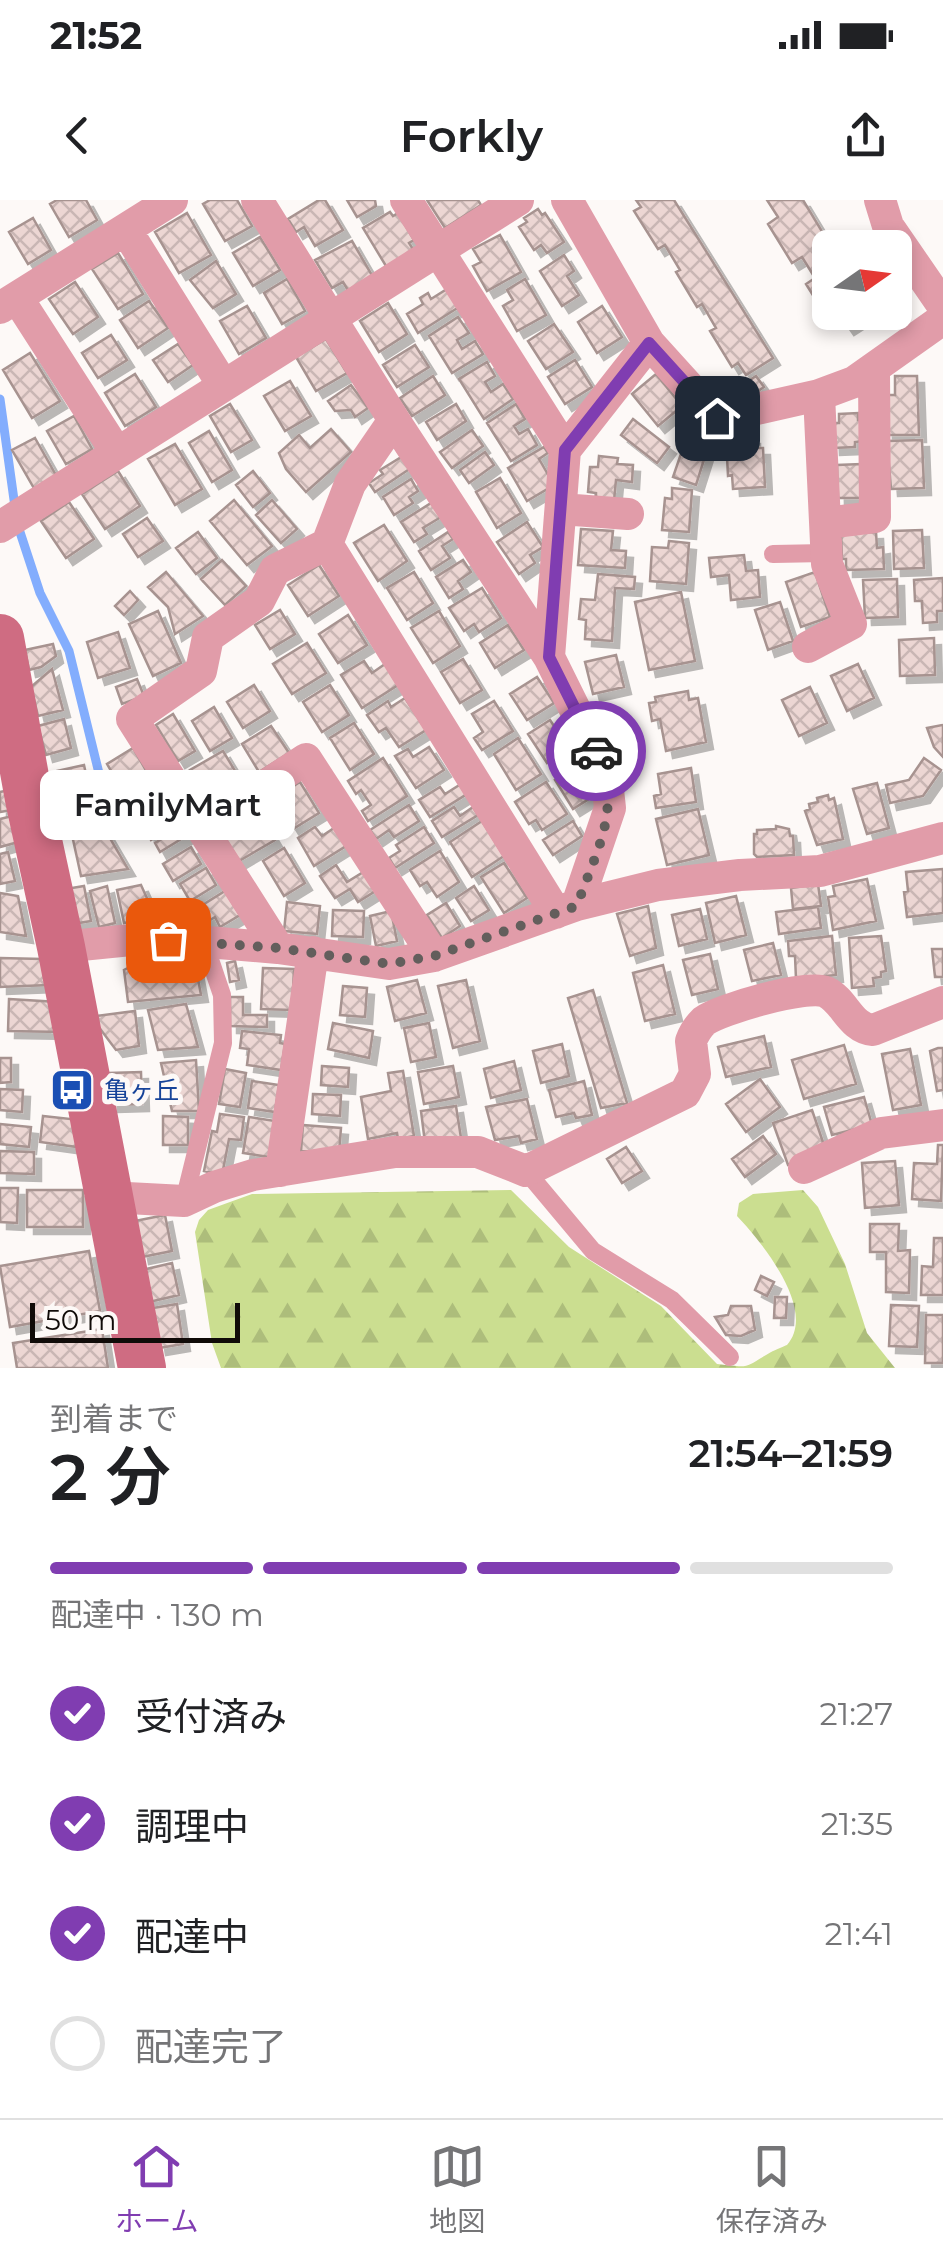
<!DOCTYPE html>
<html lang="ja">
<head>
<meta charset="utf-8">
<style>
	:root { --surface:#fff; --page:#f2f2f2; --text:#202124; --muted:#757577; --line:#e0e0e0; --accent:#803db1 }
	body { margin:0; font-family:Montserrat,"Noto Sans JP",sans-serif; background:var(--page); color:var(--text); height:100vh; display:flex; flex-direction:column; font-size:38px; white-space:nowrap }
	* { box-sizing:border-box; margin:0 }
	p { font-size:32px; color:var(--muted) }
	.icon { flex:none; width:55px; height:55px; fill:none; stroke:currentColor; stroke-width:2; stroke-linecap:round; stroke-linejoin:round }
	.map { position:relative; height:1168px; overflow:hidden }
	.drawer { display:flex; flex-direction:column; background:var(--surface); flex:1 }
	.drawer>* { flex:none }
	.needle { width:65px; rotate:76deg }
	.buttons { position:absolute; left:812px; top:30px; display:grid; gap:20px }
	.buttons a { display:grid; place-items:center; width:100px; height:100px; border-radius:15px; background:var(--surface); box-shadow:0 5px 15px #0003; font-size:50px }
	.scale { position:absolute; left:30px; bottom:25px; width:210px; box-sizing:border-box; padding-left:10px; border:5px solid #100b08; border-top:0; font-size:28px; line-height:35px; white-space:nowrap; color:#100b08; -webkit-text-stroke:8px #fdf9f7; paint-order:stroke }
	.pin { position:absolute; display:grid; place-items:center; width:85px; height:85px; color:#fff; margin:-42px; border-radius:20px; box-shadow:0 5px 15px #0006 }
	.courier { position:absolute; display:grid; place-items:center; width:100px; height:100px; margin:-50px; border:8px solid #803db1; border-radius:50%; background:#fff; color:#222; box-shadow:0 2px 12px #0007 }
	.bubble { position:absolute; height:70px; border-radius:15px; background:var(--surface); box-shadow:0 5px 15px #0003; font-size:32px; font-weight:600; line-height:70px; text-align:center }
	.summary em { font-style:normal; font-weight:600 }
	.summary div { display:flex; flex-direction:column-reverse }
	.summary { display:flex; align-items:center; justify-content:space-between; height:170px; padding:0 50px }
	h1 { font-size:65px; font-weight:600; line-height:75px }
	.bar { display:grid; grid-template-columns:repeat(4,1fr); gap:15px 10px; align-content:center; height:120px; padding:0 50px }
	.bar i { height:12px; border-radius:8px; background:var(--line) }
	.bar .selected { background:var(--accent) }
	.bar p { grid-column:span 4 }
	ol { padding:0 50px; list-style:none }
	li { display:flex; align-items:center; gap:30px; height:110px }
	li p { margin-inline-start:auto }
	li .icon { padding:10px; border-radius:50%; background:var(--accent); color:#fff; stroke-width:4 }
	li:last-child { color:var(--muted) }
	li i { width:55px; height:55px; border:5px solid var(--line); border-radius:50% }
	.status { display:flex; justify-content:space-between; align-items:center; height:70px; padding:0 50px; background:var(--surface); direction:ltr }
	.status svg { height:28px; fill:currentColor }
	header { display:flex; justify-content:space-between; align-items:center; height:130px; padding:0 50px; background:var(--surface); font-size:45px; font-weight:600 }
	.tabs { display:flex; justify-content:space-around; align-items:center; height:140px; border-top:2px solid var(--line); background:var(--surface); font-size:28px; color:var(--muted) }
	.tabs a { display:grid; justify-items:center; gap:5px }
	.tabs .selected { color:var(--accent) }
	.map>svg:first-child { display:block }
</style>
</head>
<body>
<div class="status"><b>21:52</b><svg viewBox="0 0 49 12"><path d="M0 12V9h3v3zM5 12V6h3v6zM10 12V3h3v9zM15 12V0h3v12zM26 1h20v11H26zM47 4h2v5h-2z"/></svg></div>
<header><svg class="icon" aria-label="back" viewBox="0 0 24 24"><path d="M15 5l-7 7 7 7"/></svg>Forkly<svg class="icon" aria-label="share" viewBox="0 0 24 24"><path d="M12 15V3M7 8l5-5 5 5M5 13v7h14v-7"/></svg></header>
<div class="map">
<svg width="943" height="1168" viewBox="0 0 943 1168">
	<defs>
		<pattern id="forest-firs" width="22" height="20" patternUnits="userSpaceOnUse" patternTransform="scale(2.5)"><rect width="22" height="20" fill="#cbde90"/><path d="M5 1l3.5 6h-7zM16 11l3.5 6h-7z" fill="#adbd7b"/></pattern>
		<pattern id="building-cross-hatch" width="8" height="8" patternUnits="userSpaceOnUse" patternTransform="scale(2.5)"><rect width="8" height="8" fill="#ecd6d3"/><path d="M0 0l8 8M0 8l8-8" fill="none" stroke="#c9b6b4"/></pattern>
		<filter id="shadow"><feDropShadow dx="7" dy="7" stdDeviation="0" flood-color="#0004"/></filter>
	</defs>
	<rect width="100%" height="100%" fill="#fdf9f7"/>
	<path fill="url(#forest-firs)" d="M511 990 569 1047 661 1106 717 1164C754 1168 742 1168 773 1151 774 1151 786 1145 787 1145 818 1110 760 1040 737 1016L739 1003 753 994 803 990 818 1007 845 1064 867 1133 895 1168H221L212 1143 195 1032 199 1020 208 1010 252 994Z"/>
	<g fill="none" stroke-linecap="round" stroke-linejoin="round">
		<path stroke="#83adfd" stroke-width="9" d="M0 199 15 307
			M17 323 40 393 69 451 109 614"/>
	</g>
	<path fill="url(#building-cross-hatch)" stroke="#a79390" stroke-width="2.5" filter="url(#shadow)" d="M57 0H86L97 20 69 37 50 4Z
		M210 0H237L252 26 225 41 203 4Z
		M319 0H325L343 30 315 46 304 27 296 32 288 19Z
		M347 0H375L376 6 357 17Z
		M427 0H478L481 5 445 28Z
		M636 0H674L773 158 746 175 738 163 732 167 710 131 716 128 702 104 697 107 676 72 680 70 665 45 658 49 634 11 641 7Z
		M767 0H803L832 48 830 112H872L847 128 838 115 829 121 806 84 815 78 802 57 792 63 768 24 778 17Z
		M538 9 542 15 545 13 564 42 547 53 541 45 534 50 519 27 527 22 524 18Z
		M390 12 393 16 398 13 414 40 409 43 416 54 389 71 363 28Z
		M187 13 211 55 179 73 155 32Z
		M33 18 51 50 28 64 9 32Z
		M500 35 521 72 487 91 473 66 481 62 473 49Z
		M260 37 280 70 253 86 233 53Z
		M352 41 373 77 349 92 343 82 332 88 315 60Z
		M118 53 143 94 118 109 92 69Z
		M564 55 574 71 567 76 579 95 562 106 540 71Z
		M216 61 236 94 213 108 190 80Z
		M287 79 305 111 282 124 264 93Z
		M525 79 546 115 517 131 503 106 513 100 507 90Z
		M75 82 98 117 73 134 49 99Z
		M447 89 459 107 418 133 407 114 423 104 420 98 428 93 431 99Z
		M149 101 168 128 138 148 120 120Z
		M388 103 407 134 379 152 360 121Z
		M247 106 266 138 239 154 220 121Z
		M602 106 622 137 597 153 578 122Z
		M458 117 469 133 457 140 462 149 475 141 483 154 452 173 429 136Z
		M554 124 573 152 546 169 528 141Z
		M111 135 127 160 98 178 82 153Z
		M326 139 347 173 316 191 296 157Z
		M178 144 193 165 168 182 153 160Z
		M415 145 429 167 397 187 383 165Z
		M30 153 60 201 32 218 3 170Z
		M575 160 592 187 565 204 548 177Z
		M487 162 495 176 485 182 491 192 503 184 513 199 484 219 459 179Z
		M135 174 156 207 125 226 105 193Z
		M656 174 682 206 658 226 632 194Z
		M433 176 445 195 412 216 400 198Z
		M756 176 764 187 752 195 744 184Z
		M895 176H917L919 235H886L885 195H895Z
		M290 181 311 216 285 231 264 196Z
		M351 185 368 208 355 217 351 210 335 211 328 201Z
		M230 204 252 240 231 252 210 216Z
		M456 204 466 221 437 240 426 222Z
		M516 204 525 219 514 226 519 234 528 229 537 245 511 261 487 223Z
		M858 213V220H864V241L855 242V247L833 248 832 223H839V214Z
		M74 216 92 249 66 264 47 231Z
		M633 219 669 247 657 263 621 235Z
		M331 229 351 252 306 292 286 269 279 253 299 235 310 248Z
		M472 230 483 246 452 268 440 252Z
		M209 231 232 270 212 282 189 243Z
		M753 237V248H763L765 287 733 289 732 275 728 276 726 238Z
		M35 238 57 277 35 290 12 250Z
		M686 239 708 247 696 285 673 277Z
		M922 240 924 288 891 289 887 241Z
		M175 244 202 289 175 305 148 259Z
		M544 247 548 253 539 259 554 285 527 301 508 268Z
		M485 252 494 265 469 283 460 270Z
		M403 256 411 268 375 292 369 283 383 274 380 270Z
		M599 256 618 258 617 264 633 265 632 282 616 280 614 301 596 299V293L588 292 590 267H598Z
		M861 264 862 298H838L837 265Z
		M118 271 140 306 105 329 82 294Z
		M253 271 270 293 253 307 236 285Z
		M500 278 521 313 497 328 476 292Z
		M411 279 418 291 409 297 413 303 394 315 383 297Z
		M672 288 692 290 689 332 662 330 665 298 672 299Z
		M234 300 272 346 247 365 210 321Z
		M272 300 297 329 281 343 256 315Z
		M69 302 94 339 66 358 41 321Z
		M431 303 441 317 423 328 427 334 414 342 401 322Z
		M147 318 163 341 138 357 123 334Z
		M527 322 543 347 530 355 535 363 519 374 497 342Z
		M384 325 407 361 378 381 354 343Z
		M581 329 613 331 611 350 626 351 625 368 578 365Z
		M922 330 924 368 894 369 893 331Z
		M198 332 217 358 196 374 176 348Z
		M448 332 453 339 442 346 450 358 431 370 419 351Z
		M876 332 877 348 883 347 884 369 846 370V359H842L841 333Z
		M669 341 689 343 686 384 650 381 652 347 668 348Z
		M744 355 746 371 758 370 760 397 731 400 729 375 711 377 709 358Z
		M222 360 246 386 225 405 201 379Z
		M463 360 471 372 458 381 463 389 449 398 436 377Z
		M319 365 339 396 308 416 288 385Z
		M166 372 203 416 175 434 168 407 148 387Z
		M414 372 433 403 407 420 387 388Z
		M815 372 830 417 801 427 786 382Z
		M598 374 635 377 634 389 615 388 612 441 585 439 586 420 579 419 581 399 595 400Z
		M943 378V411H937V422L923 423 922 401H915L914 380Z
		M897 379 898 417 865 418 863 380Z
		M482 388 501 418 479 432 474 424 464 431 449 408Z
		M130 391 138 400 124 415 115 406Z
		M681 392 695 461 649 470 635 402Z
		M780 402 793 441 768 450 755 410Z
		M280 410 295 434 270 449 255 425Z
		M158 411 181 463 153 476 129 424Z
		M439 411 460 446 433 463 411 428Z
		M348 415 367 445 338 463 319 434Z
		M508 425 524 450 495 468 480 443Z
		M118 432 130 468 98 478 87 442Z
		M934 438 935 475 900 476 899 440Z
		M307 443 326 473 292 494 273 464Z
		M53 444 56 456 41 467 29 470 25 450Z
		M616 455 624 487 593 494 585 462Z
		M463 459 482 490 460 503 441 472Z
		M364 461 372 473 385 464 398 485 362 508 341 475Z
		M858 464 874 498 847 511 831 476Z
		M52 469 63 510 38 516 31 487Z
		M537 477 554 503 527 520 510 494Z
		M137 479 144 496 122 504 116 487Z
		M254 485 270 511 243 528 227 502Z
		M330 485 349 515 322 532 303 502Z
		M810 487 827 523 799 536 782 500Z
		M688 491 689 500 698 498 706 542 666 551 660 519 652 521 649 503 656 502 655 497Z
		M405 498 426 530 399 547 386 528 379 532 367 515 388 501 391 507Z
		M494 501 513 531 482 550 474 538 483 532 472 514Z
		M214 507 232 538 210 551 192 521Z
		M173 514 195 551 178 561 156 525Z
		M64 519 71 548 46 555 38 526Z
		M550 520 569 549 547 563 528 534Z
		M354 523 374 554 350 570 330 538Z
		M942 525 943 526V557L934 547 927 528Z
		M271 526 289 553 259 572 242 544Z
		M518 538 541 574 516 590 494 554Z
		M429 547 444 570 416 588 395 556 408 549 413 557Z
		M133 548 158 591 132 607 107 564Z
		M223 551 243 584 211 604 190 570Z
		M383 558 407 596 368 621 362 611 371 605 361 590 356 594 348 581Z
		M924 558 941 570 923 596 890 603 886 585 909 580Z
		M84 565 90 593 52 602 48 583 59 580 57 571Z
		M574 568 592 597 573 609 555 580Z
		M691 568 696 602 656 608 654 596 661 594 658 574Z
		M300 582 319 613 293 629 274 598Z
		M546 582 567 614 542 630 536 620 529 624 515 602Z
		M877 583 889 628 867 634 853 589Z
		M461 584 467 594 430 617 419 600 440 587 445 594Z
		M9 590 12 610 0 612V592Z
		M828 595 829 600 834 598 843 639 817 645 805 611 810 609 809 604 818 602 817 598Z
		M409 605 419 621 394 637 389 630 376 639 370 630Z
		M167 606 178 624 151 640 141 622Z
		M454 607 460 616 473 607 478 615 442 637 432 621Z
		M698 609 709 655 667 665 656 619Z
		M257 610 275 640 239 661 221 632Z
		M16 615 22 641 0 647V619Z
		M88 621 92 635 107 633 128 669 81 676 70 626Z
		M482 621 504 656 472 677 450 642Z
		M573 621 582 636 553 655 543 640Z
		M776 626 789 629 790 636H793L794 655 757 657 754 654V634H757V630L776 629Z
		M181 627 186 636 160 652 155 643Z
		M315 627 322 636 334 628 346 646 314 666 298 638Z
		M424 627 434 643 395 668 389 658 400 651 396 645Z
		M191 647 201 664 173 681 163 664Z
		M284 648 305 683 284 696 263 661Z
		M440 651 459 682 437 697 427 682 420 686 410 670Z
		M8 652 15 681 0 684V654Z
		M504 663 527 698 504 713 481 677Z
		M336 665 347 682 365 671 377 690 358 702 350 689 335 698 320 676Z
		M206 668 216 685 190 701 180 684Z
		M943 669V713L907 717 904 692 908 691 906 672Z
		M867 679 876 721 833 730 828 697 835 696 833 686Z
		M818 684 821 706 793 709 791 688Z
		M141 685 151 707 148 718 124 723 117 690Z
		M84 686 91 721 73 724 66 689Z
		M107 686 115 723 99 727 90 691Z
		M474 686 489 710 471 721 456 698Z
		M225 691 240 715 220 727 215 717 202 725 193 711Z
		M0 693 18 696 26 736 0 732Z
		M736 696 746 735 715 743 706 703Z
		M287 702 320 706 317 734 284 731Z
		M446 703 460 726 442 738 427 715Z
		M648 706 656 748 630 756 617 714Z
		M818 707 821 728 779 734 776 712Z
		M700 709 707 739 679 746 672 715Z
		M333 710 364 711 363 737 332 736Z
		M391 711 397 741 376 746 370 716Z
		M832 736 836 775 796 779 795 756H789L788 741Z
		M881 736 886 771 881 772V777L873 778 874 786 852 788 849 738Z
		M773 743 781 775 752 781 744 750Z
		M932 749H943V777H935Z
		M710 754 718 789 692 795 683 760Z
		M175 757 195 763 201 795 128 802 124 770 146 759Z
		M0 758 42 759 48 785 0 787Z
		M235 761 239 780 230 782 227 763Z
		M663 765 675 814 645 821 633 773Z
		M263 768 294 769 292 810 261 809Z
		M417 780 426 813 395 821 387 787Z
		M466 780 480 841 453 848 438 786Z
		M343 786 367 788 365 817 340 815Z
		M593 790 627 903 601 908 568 798Z
		M230 797H243V815H267V827L230 826Z
		M9 799 58 802 62 832 8 831Z
		M186 804 198 847 158 850 148 810Z
		M135 811 139 846 116 850 98 826 96 816Z
		M333 823 373 831 369 858 328 849Z
		M429 823 436 857 411 862 404 828Z
		M242 831 281 835 280 843 285 844 281 870 247 865 249 849 240 848Z
		M764 836 771 867 726 877 718 847Z
		M562 844 569 876 541 883 533 851Z
		M844 845 856 884 804 899 792 860Z
		M938 848H943V890L937 891 930 851Z
		M910 849 921 905 893 910 882 854Z
		M0 858H11V882L0 883Z
		M196 860 199 911H172L161 863Z
		M514 861 521 890 491 898 484 869Z
		M322 866 349 868 348 887 321 885Z
		M453 866 459 897 424 904 418 872Z
		M225 869 246 873 240 907 219 904Z
		M403 871 414 936 398 939 397 933 368 939 361 897 391 891 388 873Z
		M141 872 142 904 111 905 109 873Z
		M760 879 780 907 746 932 726 904Z
		M252 881 279 885 275 912 248 908Z
		M584 881 592 915 576 918 574 913 556 917 549 890Z
		M0 889 23 890 22 912 0 910Z
		M313 894 341 895 340 916 312 914Z
		M864 897 872 925 832 935 824 907Z
		M527 899 537 939 521 943 519 936 495 940 486 907Z
		M456 906 461 938 425 943 421 911Z
		M812 910 826 951 788 965 773 923Z
		M220 914 244 917 241 940 229 939 222 975 204 971 212 931 217 932Z
		M43 916 80 920 77 947 40 942Z
		M163 916 188 917V945H163Z
		M249 917 275 921 269 957 243 953Z
		M0 924 31 927 29 947 0 944Z
		M303 925 341 928 339 953 301 951Z
		M763 936 776 954 745 977 732 959Z
		M938 945H943L941 1001 912 999 914 963 937 964Z
		M626 947 642 971 622 983 607 959Z
		M0 951 34 952V974L0 973Z
		M895 961 899 1005 865 1008 862 963Z
		M0 988H18L17 1023 0 1022Z
		M27 990H83V1027H27Z
		M165 1015 172 1051 142 1057 135 1021Z
		M870 1024H899L898 1051 910 1050 909 1093 886 1092V1052H870Z
		M934 1038H943V1095H921L922 1066 933 1067Z
		M89 1051 100 1111 10 1127 0 1066Z
		M172 1063 179 1095 149 1102 142 1070Z
		M761 1076 774 1082 767 1096 755 1090Z
		M775 1097H787L786 1118H774Z
		M177 1104 183 1144 159 1148 153 1108Z
		M891 1105 919 1106 917 1147 889 1146Z
		M731 1106H751L755 1130 741 1136 726 1135 715 1117 728 1115Z
		M926 1115H943V1163H925Z
		M102 1129 108 1168H17L13 1143Z"/>
	<g fill="none" stroke-linecap="round" stroke-linejoin="round">
		<path stroke="#e19ca9" stroke-width="18" d="M773 354 826 353
			M526 971 593 1051 672 1100 730 1157
			M184 1001 223 843 222 795 204 742"/>
		<path stroke="#e19ca9" stroke-width="32" d="M257 0 394 220 350 284 327 344 275 370 259 401 208 437 201 471 132 519 278 748
			M406 0 565 250
			M567 0 649 143 717 218 819 195 854 182 943 119
			M880 0 888 26 943 106
			M126 30 223 185
			M18 99 117 253
			M0 108 172 0
			M394 220 549 457 606 572 610 608 577 705
			M561 309 628 314
			M826 323 875 317 874 171
			M0 327 518 0
			M327 344 556 713
			M808 447 851 424 827 364 819 195
			M549 457 565 250 649 143
			M201 628 306 559 434 756
			M61 747 141 739 195 741 278 748 389 764 434 756 577 705 658 685 740 675 820 671 943 638
			M804 968 881 933 943 925
			M281 971 313 752
			M108 997 184 1001 214 987 253 975 395 952H478L526 971 685 893 695 874 691 841C694 833 698 827 704 821 721 809 806 784 826 792 845 801 850 828 873 830L943 802"/>
		<path stroke="#cf6c82" stroke-width="48" d="M0 438 29 599 61 747 142 1168"/>
	</g>
	<g fill="none" stroke-linecap="round" stroke-linejoin="round">
		<path stroke="#635e5c" stroke-width="10" stroke-dasharray="0 18" d="M168 740 278 748 389 764 434 756 577 706C596 650 624 608 596 551"/>
		<path stroke="#803db1" stroke-width="12" d="M596 551 549 457 565 250 649 143 717 218"/>
	</g>
	<defs>
		<g id="bus-square" transform="scale(2.25)"><rect x="-9" y="-9" width="18" height="18" rx="4" fill="#1a4fb4" stroke="#fdf9f7"/><path d="M-5-6H5V4H4V6H2V4H-2V6H-4V4H-5ZM-3.5-4V0h7V-4ZM-3.5 1.2v1.5H-2V1.2ZM2 1.2v1.5H3.5V1.2Z" fill="#fff"/></g>
	</defs>
	<g fill-rule="evenodd">
		<use href="#bus-square" x="72" y="890"/>
	</g>
	<g text-anchor="middle" dominant-baseline="central" stroke-width="10" stroke-linejoin="round" paint-order="stroke">
		<g font-size="25" fill="#164399" stroke="#fdf9f7" text-anchor="start">
			<text x="104" y="890">亀ヶ丘</text>
		</g>
	</g>
</svg>
<div class="buttons">
<a><svg class="needle" viewBox="-14 -14 28 28"><path d="M0-13l5 13h-10z" fill="#e53935"/><path d="M0 13l5-13h-10z" fill="#757577"/></svg></a>
</div>
<div class="scale">50 m</div>
<div class="pin" style="left:168px;top:740px;background:#ea580c"><svg class="icon" aria-label="bag" viewBox="0 0 24 24"><path d="M5 8h14l-1 12H6zM9 8a3 3 0 0 1 6 0"/></svg></div>
<div class="pin" style="left:717px;top:218px;background:#1f2937"><svg class="icon" aria-label="home" viewBox="0 0 24 24"><path d="M3 11l9-7 9 7M6 9v11h12V9"/></svg></div>
<div class="courier" style="left:596px;top:551px"><svg class="icon" aria-label="car" viewBox="0 0 24 24"><path d="M5 17H2v-5l4-1 3-4h7l3 4 3 1v5h-3M9 17h6M6 11h13"/><circle cx="7" cy="17" r="2"/><circle cx="17" cy="17" r="2"/></svg></div>
<div class="bubble" style="left:40px;top:570px;width:255px">FamilyMart</div>
</div>
<section class="drawer">
<div class="summary"><div><h1>2 分</h1><p>到着まで</p></div><em>21:54–21:59</em></div>
<div class="bar"><i class="selected"></i><i class="selected"></i><i class="selected"></i><i></i><p>配達中 · 130 m</p></div>
<ol>
<li><svg class="icon" aria-label="check" viewBox="0 0 24 24"><path d="M5 12l5 5 9-10"/></svg>受付済み<p>21:27</p></li>
<li><svg class="icon" aria-label="check" viewBox="0 0 24 24"><path d="M5 12l5 5 9-10"/></svg>調理中<p>21:35</p></li>
<li><svg class="icon" aria-label="check" viewBox="0 0 24 24"><path d="M5 12l5 5 9-10"/></svg>配達中<p>21:41</p></li>
<li><i></i>配達完了</li>
</ol>
</section>
<nav class="tabs">
<a class="selected"><svg class="icon" aria-label="home" viewBox="0 0 24 24"><path d="M3 11l9-7 9 7M6 9v11h12V9"/></svg>ホーム</a>
<a><svg class="icon" aria-label="map" viewBox="0 0 24 24"><path d="M3 6l6-2 6 2 6-2v14l-6 2-6-2-6 2zM9 4v14M15 6v14"/></svg>地図</a>
<a><svg class="icon" aria-label="saved" viewBox="0 0 24 24"><path d="M7 4h10v16l-5-4-5 4z"/></svg>保存済み</a>
</nav>
</body>
</html>
